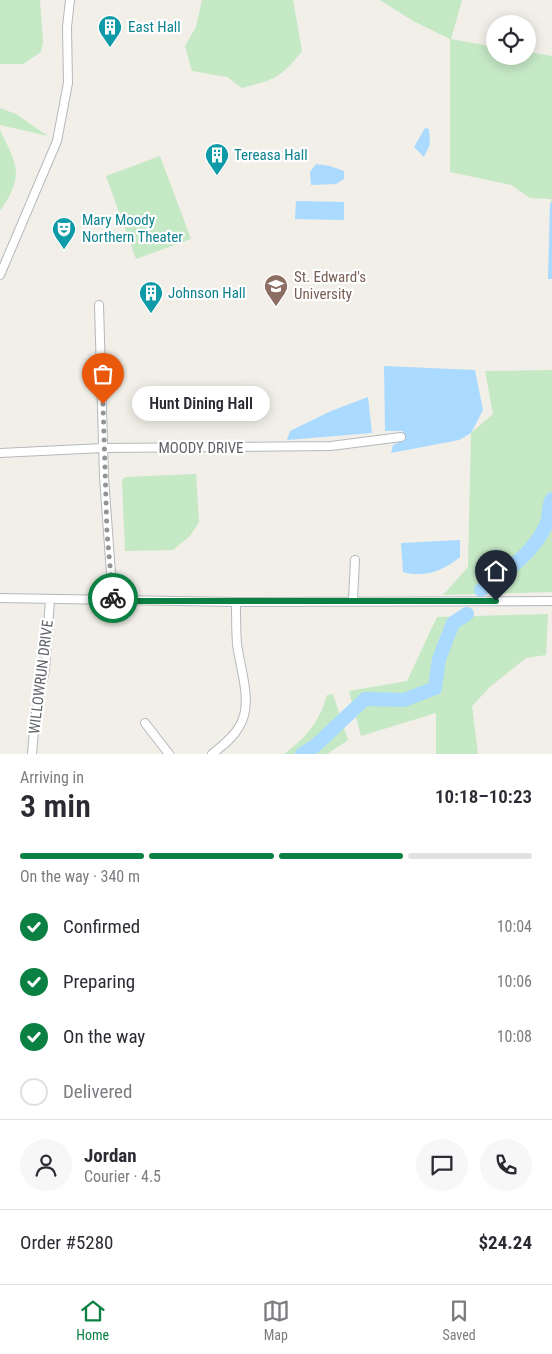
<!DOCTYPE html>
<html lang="en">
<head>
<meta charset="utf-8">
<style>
	:root { --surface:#fff; --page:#f7f7f7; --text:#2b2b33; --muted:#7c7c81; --line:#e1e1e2; --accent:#0b8043 }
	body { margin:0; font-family:"Roboto Condensed",sans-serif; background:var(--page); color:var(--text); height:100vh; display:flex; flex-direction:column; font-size:19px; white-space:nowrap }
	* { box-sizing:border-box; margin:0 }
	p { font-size:16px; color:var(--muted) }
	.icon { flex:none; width:28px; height:28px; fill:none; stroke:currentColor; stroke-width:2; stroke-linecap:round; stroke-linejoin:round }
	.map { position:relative; height:754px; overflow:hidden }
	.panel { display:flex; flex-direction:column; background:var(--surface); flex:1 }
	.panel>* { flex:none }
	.buttons { position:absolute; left:486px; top:15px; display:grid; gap:10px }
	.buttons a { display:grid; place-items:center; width:50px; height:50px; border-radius:50%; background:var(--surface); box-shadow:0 2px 12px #0003; font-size:25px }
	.pin { position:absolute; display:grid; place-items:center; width:42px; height:42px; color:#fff; margin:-51px -21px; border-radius:50% 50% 50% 0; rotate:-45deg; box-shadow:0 0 5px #0007 }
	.pin .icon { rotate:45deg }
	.courier { position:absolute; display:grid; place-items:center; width:50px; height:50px; margin:-25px; border:4px solid #0b8043; border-radius:50%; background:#fff; color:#222; box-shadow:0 1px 6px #0007 }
	.bubble { position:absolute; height:35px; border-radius:18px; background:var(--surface); box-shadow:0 2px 12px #0003; font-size:16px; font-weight:600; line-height:35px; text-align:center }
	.head em { font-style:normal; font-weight:600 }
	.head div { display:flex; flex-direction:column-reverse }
	.head { display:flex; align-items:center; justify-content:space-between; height:85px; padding:0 20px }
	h1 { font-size:32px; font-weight:600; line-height:38px }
	.bar { display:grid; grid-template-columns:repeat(4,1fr); gap:8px 5px; align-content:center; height:60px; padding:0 20px }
	.bar i { height:6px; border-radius:4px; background:var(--line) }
	.bar .selected { background:var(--accent) }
	.bar p { grid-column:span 4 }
	.line { display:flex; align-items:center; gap:12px; padding:0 20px; border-top:1px solid var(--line) }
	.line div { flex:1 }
	.round { display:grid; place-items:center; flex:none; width:52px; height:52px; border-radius:26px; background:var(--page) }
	ol { padding:0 20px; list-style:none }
	li { display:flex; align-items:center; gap:15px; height:55px }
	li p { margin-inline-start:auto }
	li .icon { padding:5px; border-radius:50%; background:var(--accent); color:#fff; stroke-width:4 }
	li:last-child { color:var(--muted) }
	li i { width:28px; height:28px; border:2px solid var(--line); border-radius:50% }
	.menu { display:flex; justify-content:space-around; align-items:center; height:70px; border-top:1px solid var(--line); background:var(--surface); font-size:14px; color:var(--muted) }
	.menu a { display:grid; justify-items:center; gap:2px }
	.menu .selected { color:var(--accent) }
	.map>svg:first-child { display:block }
</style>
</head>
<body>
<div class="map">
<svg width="552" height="754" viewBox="0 0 552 754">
	<rect width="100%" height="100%" fill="#f1efe8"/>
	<path fill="#c5e8c5" d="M0 0H40L43 41 41 52 23 64H0Z
		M202 0H293L302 51C280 79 275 79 242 88L227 77 192 71 185 46 196 27Z
		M380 0H462L451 39 495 47V56H528V52L552 56V244L551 199 530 198 511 185 450 172V39L413 21Z
		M0 108 16 114 48 136 0 125Z
		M0 130C17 166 25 174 0 211Z
		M160 156 191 239 136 259 106 176Z
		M552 370V592L443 595 468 567 471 433 493 414 485 371Z
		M196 474 199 522 190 536 173 550 125 551 122 480 125 477Z
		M548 614 546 655 526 658 491 686 472 706 478 754H436V713L361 736 349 691 407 681 437 617Z
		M333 694 348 740 327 754H284C306 738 320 721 327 695Z"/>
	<path fill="#aadaff" d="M425 128 429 129 430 144 424 157 414 147Z
		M316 164 330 166 344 171V179L336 184 311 185 310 172Z
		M296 201 344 202V220L295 219Z
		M550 203H552V279H548Z
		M384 366 475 370 483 410 471 433 459 440 391 453 393 445 404 440 403 431H385Z
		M368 397 372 433 287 440 290 431 331 411Z
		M460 540V557C443 571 425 578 403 572L401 543Z"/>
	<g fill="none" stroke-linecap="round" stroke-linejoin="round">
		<path stroke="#aadaff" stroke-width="14" d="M481 590C505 572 533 554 546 525 550 517 547 508 552 499
			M302 754 315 746 365 699 404 700 435 688 439 659 453 623 467 614"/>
		<g stroke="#b5b8bc" stroke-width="10">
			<path id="minor" d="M0 275 57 141 68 83 67 27 70 0
				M99 305 104 477 113 601
				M0 453 104 448 331 446 401 437
				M0 598 236 602 552 601
				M353 600 355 560
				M145 723 169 754
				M32 754 35 718 45 669 50 600
				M212 754C222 746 233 738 239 727 254 704 240 669 237 644 236 630 236 616 236 602"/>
		</g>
		<use href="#minor" stroke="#fff" stroke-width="8"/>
	</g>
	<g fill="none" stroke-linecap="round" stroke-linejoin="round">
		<path stroke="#929495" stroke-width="5" stroke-dasharray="0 9" d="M103 404 107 533 113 598"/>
		<path stroke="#0b8043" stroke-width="6" d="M113 598V601H496"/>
	</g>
	<defs>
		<g id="building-pin" transform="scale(1.25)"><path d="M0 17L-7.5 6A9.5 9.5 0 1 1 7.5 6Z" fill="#0f9aa8" stroke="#fff"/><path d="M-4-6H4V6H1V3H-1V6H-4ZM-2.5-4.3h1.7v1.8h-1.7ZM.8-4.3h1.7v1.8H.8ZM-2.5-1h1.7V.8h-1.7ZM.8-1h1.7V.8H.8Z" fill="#fff"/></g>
		<g id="theatre-pin" transform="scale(1.25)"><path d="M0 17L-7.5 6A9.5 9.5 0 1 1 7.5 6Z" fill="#0f9aa8" stroke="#fff"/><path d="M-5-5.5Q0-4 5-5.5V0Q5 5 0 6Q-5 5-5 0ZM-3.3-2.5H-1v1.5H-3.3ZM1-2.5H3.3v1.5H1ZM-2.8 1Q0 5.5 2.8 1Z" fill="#fff"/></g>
		<g id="university-pin" transform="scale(1.25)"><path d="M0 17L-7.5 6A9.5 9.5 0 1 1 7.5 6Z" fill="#8d6e63" stroke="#fff"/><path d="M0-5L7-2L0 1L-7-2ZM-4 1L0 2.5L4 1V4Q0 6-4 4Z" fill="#fff"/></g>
	</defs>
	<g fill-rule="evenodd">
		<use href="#building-pin" x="110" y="27"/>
		<use href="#building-pin" x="217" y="155"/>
		<use href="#theatre-pin" x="64" y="229"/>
		<use href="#university-pin" x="276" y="286"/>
		<use href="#building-pin" x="151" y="293"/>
	</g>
	<g text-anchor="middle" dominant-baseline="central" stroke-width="4.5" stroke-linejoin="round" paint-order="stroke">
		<g font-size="15" fill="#0d838f" stroke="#fff" text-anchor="start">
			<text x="128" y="27">East Hall</text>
			<text x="234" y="155">Tereasa Hall</text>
			<text x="82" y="220">Mary Moody<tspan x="82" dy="17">Northern Theater</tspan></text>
			<text x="168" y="293">Johnson Hall</text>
		</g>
		<g font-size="15" fill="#785e54" stroke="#fff" text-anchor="start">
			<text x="294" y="277">St. Edward's<tspan x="294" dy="17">University</tspan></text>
		</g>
		<g font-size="15" fill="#5f6368" stroke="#fff">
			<text x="201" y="448">MOODY DRIVE</text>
			<text transform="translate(41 677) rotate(-83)">WILLOWRUN DRIVE</text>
		</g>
	</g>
</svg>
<div class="buttons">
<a><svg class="icon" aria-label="locate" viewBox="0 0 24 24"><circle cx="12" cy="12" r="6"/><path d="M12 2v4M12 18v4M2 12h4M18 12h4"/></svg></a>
</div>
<div class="pin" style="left:103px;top:404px;background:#ea580c"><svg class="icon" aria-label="bag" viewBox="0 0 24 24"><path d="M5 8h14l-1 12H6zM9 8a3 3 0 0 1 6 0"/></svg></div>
<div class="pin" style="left:496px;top:601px;background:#1f2937"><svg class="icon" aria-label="home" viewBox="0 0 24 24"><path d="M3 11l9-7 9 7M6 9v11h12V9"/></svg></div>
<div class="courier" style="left:113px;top:598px"><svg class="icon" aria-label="bike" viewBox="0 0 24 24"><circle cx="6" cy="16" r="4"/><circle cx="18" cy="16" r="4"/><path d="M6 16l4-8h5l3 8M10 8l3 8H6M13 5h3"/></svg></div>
<div class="bubble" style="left:132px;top:386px;width:138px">Hunt Dining Hall</div>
</div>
<section class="panel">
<div class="head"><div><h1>3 min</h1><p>Arriving in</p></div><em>10:18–10:23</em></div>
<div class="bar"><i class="selected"></i><i class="selected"></i><i class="selected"></i><i></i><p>On the way · 340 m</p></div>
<ol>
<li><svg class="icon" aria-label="check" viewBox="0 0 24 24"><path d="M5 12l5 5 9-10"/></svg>Confirmed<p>10:04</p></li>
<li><svg class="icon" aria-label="check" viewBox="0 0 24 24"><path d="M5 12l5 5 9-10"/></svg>Preparing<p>10:06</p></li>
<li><svg class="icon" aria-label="check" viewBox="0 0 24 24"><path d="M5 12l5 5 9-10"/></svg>On the way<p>10:08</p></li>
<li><i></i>Delivered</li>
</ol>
<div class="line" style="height:90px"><a class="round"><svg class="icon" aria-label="person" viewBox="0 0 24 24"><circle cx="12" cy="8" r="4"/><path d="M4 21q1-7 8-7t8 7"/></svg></a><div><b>Jordan</b><p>Courier · 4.5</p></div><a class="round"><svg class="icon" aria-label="chat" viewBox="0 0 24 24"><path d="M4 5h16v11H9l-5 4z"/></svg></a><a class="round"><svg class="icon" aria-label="phone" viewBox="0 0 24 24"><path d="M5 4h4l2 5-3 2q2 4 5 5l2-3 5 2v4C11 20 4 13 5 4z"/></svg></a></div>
<div class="line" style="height:65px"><div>Order #5280</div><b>$24.24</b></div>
</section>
<nav class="menu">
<a class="selected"><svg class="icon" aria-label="home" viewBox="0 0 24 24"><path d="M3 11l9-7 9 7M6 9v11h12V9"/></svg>Home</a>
<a><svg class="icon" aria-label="map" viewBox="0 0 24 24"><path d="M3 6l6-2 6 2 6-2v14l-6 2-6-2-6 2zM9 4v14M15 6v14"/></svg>Map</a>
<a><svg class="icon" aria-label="saved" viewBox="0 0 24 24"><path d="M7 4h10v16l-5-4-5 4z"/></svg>Saved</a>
</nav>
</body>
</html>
